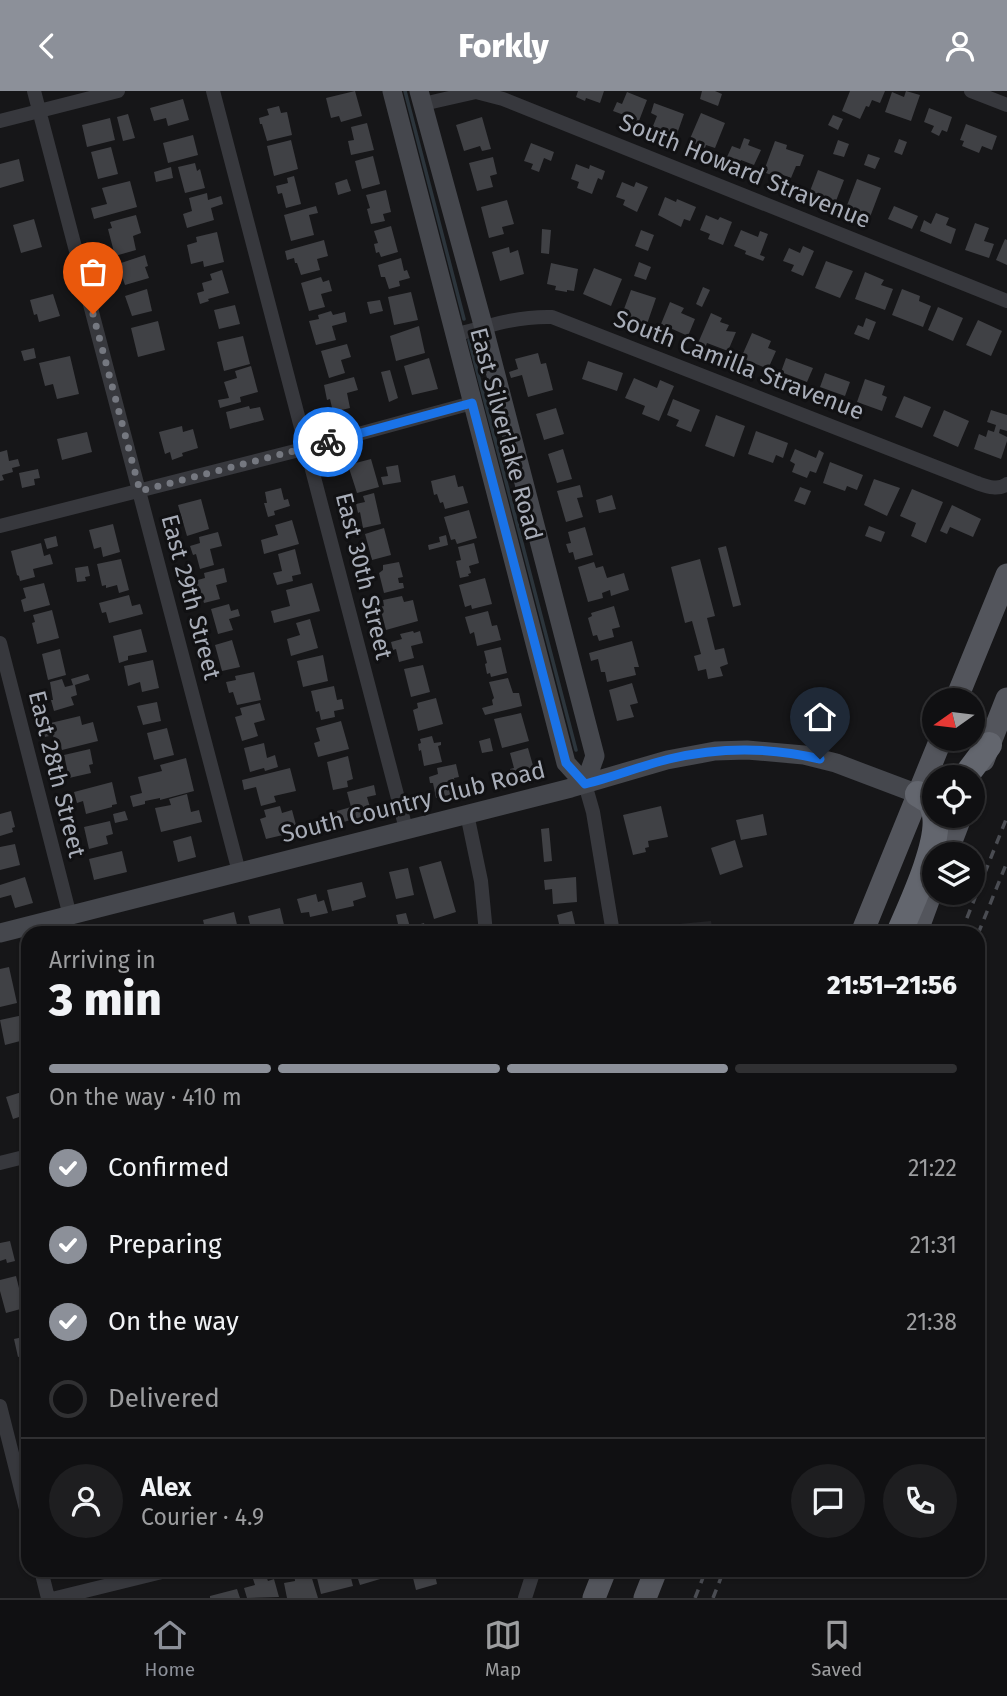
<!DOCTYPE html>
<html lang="en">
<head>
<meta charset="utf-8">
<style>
	:root { --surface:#101012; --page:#1e1e20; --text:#f1f3f6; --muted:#9c9d9f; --line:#303032; --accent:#8c9099 }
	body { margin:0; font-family:"Fira Sans",sans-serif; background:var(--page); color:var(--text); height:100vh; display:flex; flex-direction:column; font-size:26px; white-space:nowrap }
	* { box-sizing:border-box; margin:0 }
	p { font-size:23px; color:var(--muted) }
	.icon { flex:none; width:38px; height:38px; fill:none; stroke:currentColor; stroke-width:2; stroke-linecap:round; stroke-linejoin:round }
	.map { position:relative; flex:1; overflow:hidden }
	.sheet { position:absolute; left:21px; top:835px; width:964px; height:651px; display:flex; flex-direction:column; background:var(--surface); border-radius:21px; box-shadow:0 2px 5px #0004,0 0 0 2px var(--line) }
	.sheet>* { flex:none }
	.needle { width:46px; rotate:256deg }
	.controls { position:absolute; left:922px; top:597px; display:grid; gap:14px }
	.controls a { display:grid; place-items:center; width:63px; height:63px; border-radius:50%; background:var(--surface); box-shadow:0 2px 5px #0004,0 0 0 2px var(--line); font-size:35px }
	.pin { position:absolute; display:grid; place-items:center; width:60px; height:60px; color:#fff; margin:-72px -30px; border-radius:50% 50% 50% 0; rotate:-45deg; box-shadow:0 0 7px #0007 }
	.pin .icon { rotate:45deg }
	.courier { position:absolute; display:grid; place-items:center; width:70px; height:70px; margin:-35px; border:5px solid #1a73e8; border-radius:50%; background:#fff; color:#222; box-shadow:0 2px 9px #0007 }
	.overview em { font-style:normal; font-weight:800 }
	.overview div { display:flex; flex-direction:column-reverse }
	.overview { display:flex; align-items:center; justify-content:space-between; height:119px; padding:0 28px }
	h1 { font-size:46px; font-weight:800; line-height:52px }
	.bar { display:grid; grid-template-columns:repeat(4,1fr); gap:10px 7px; align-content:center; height:84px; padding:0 28px }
	.bar i { height:9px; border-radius:5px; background:var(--line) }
	.bar .on { background:var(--accent) }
	.bar p { grid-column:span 4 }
	.line { display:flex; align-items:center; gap:18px; padding:0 28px; border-top:2px solid var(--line) }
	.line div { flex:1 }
	.round { display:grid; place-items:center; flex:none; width:74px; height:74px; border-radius:37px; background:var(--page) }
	ol { padding:0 28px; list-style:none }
	li { display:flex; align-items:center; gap:21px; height:77px }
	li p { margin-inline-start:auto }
	li .icon { padding:7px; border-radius:50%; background:var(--accent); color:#fff; stroke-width:4 }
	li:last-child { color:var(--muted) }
	li i { width:38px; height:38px; border:4px solid var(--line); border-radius:50% }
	header { display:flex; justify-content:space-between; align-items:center; height:91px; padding:0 28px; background:var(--accent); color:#fff; font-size:32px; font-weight:800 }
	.dock { display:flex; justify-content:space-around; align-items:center; height:98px; border-top:2px solid var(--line); background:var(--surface); font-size:19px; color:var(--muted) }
	.dock a { display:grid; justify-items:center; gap:4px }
	.dock .on { color:var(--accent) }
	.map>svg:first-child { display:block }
</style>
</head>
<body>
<header><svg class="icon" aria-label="back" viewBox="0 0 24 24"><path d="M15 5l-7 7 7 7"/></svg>Forkly<svg class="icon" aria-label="person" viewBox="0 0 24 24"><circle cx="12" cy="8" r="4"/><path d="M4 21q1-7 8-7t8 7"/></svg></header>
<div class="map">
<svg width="1007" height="1507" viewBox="0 0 1007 1507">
	<rect width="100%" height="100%" fill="#161618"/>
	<path fill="#222225" d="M711 830 713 842H648L647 836Z"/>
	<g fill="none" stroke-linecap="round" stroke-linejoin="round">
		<path stroke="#2c353c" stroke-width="3.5" d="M405 0 464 228
			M469 249 576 659"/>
	</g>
	<path fill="#404145" d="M355 0 362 25 341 31 339 25 331 27 326 7Z
		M578 0H604L600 12 586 7 585 10 576 6Z
		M702 0H715L722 3 718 15 700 8Z
		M850 0H885L880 12 872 9 869 16 866 15 860 28 842 20Z
		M906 0 920 4 911 30 885 21 892 1 904 6Z
		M627 1 647 9 637 35 622 29 624 24 613 20 617 11 622 13Z
		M183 8 189 29 168 35 166 27 154 30 150 17Z
		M654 12 684 23 677 43 663 38 661 44 651 40 657 25 651 22Z
		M279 15 281 22 287 21 292 44 267 50 262 33H260L259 27 269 24 267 18Z
		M929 17 952 26 947 41 942 39 939 45 931 41 934 35 924 31Z
		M701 22 725 32 715 57 706 54 705 57 689 50Z
		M128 23 135 47 123 50 117 26Z
		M833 24 843 28 838 39 828 34Z
		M482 26 491 58 482 60 480 55 464 60 456 34Z
		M110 27 115 49 87 56 82 34Z
		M367 32 374 59 351 64 348 50 354 49 351 36Z
		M966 33 997 45 992 59 982 55 979 62 962 55 964 50 960 49Z
		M193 44 198 64 168 72 163 52Z
		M744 47 750 49 748 54 761 59 754 74 741 69 740 71 727 66 732 55 740 58Z
		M899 48 907 51 902 64 894 61Z
		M291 49 298 78 274 85 267 55Z
		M838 49 849 53 844 66 833 63Z
		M775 50 787 54 786 58 804 64 800 75H796L791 87 778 82 776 86 766 82 768 78 765 77Z
		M531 52 554 61 551 70 544 67 539 81 531 78 533 73 524 70Z
		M111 56 118 83 98 88 91 61Z
		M868 63 880 67 875 78 864 74Z
		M373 65 380 93 362 98 355 70Z
		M493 66 497 83 490 85 493 96 477 100 469 72Z
		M19 68 24 90 0 97V73Z
		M195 72 197 80 200 78 205 97 185 102 178 76Z
		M576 73 589 78 590 74 605 80 602 89 598 87 592 103 577 97 579 91 571 88Z
		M171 76 173 87 156 91 154 81Z
		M818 79 844 89 836 110 810 100Z
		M294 85 301 113 286 117 282 102 278 103 276 95 288 92 287 87Z
		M347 88 351 100 338 104 335 92Z
		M857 88 881 97 870 126 846 117Z
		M130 90 137 116 94 128 91 117 107 113 102 97Z
		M622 91 634 96 636 91 648 96 637 121 623 114 625 109 616 106Z
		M386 99 391 121 383 123 385 130 371 133 367 118 370 117 366 104Z
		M207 102 208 109 221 105 223 113 211 117 214 129 187 137 183 123 192 120 189 107Z
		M665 106 676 111 677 108 696 116 690 130 684 128 681 136 658 124Z
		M507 109 514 133 502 136 504 143 489 147 481 116Z
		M316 115 318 122 309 124 314 144 291 150 284 124Z
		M894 115 918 125 912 138 888 128Z
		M936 122 949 127 946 134 956 138 951 153 920 140 924 129 931 133Z
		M136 124 141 142 133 145 136 159 115 165 108 138 112 137 110 131Z
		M706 124 718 129 720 126 732 131 723 154 708 148 710 143 700 139Z
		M34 128 42 156 21 162 13 134Z
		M975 132 989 137 984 150 994 153 989 167 965 159Z
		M391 135 398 161 381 166 379 161 376 162 374 153 378 152 374 140Z
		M542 138 551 139 549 163 541 162Z
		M641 139 654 144 648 160 635 155Z
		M741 139 758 146 760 140 768 143 760 164 765 166 763 170 745 163 746 160 734 155Z
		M217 141 224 171 204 176 203 170 191 173 187 154 197 151 196 146Z
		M1005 148 1007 149V174L996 169Z
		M324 149 328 165 317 168 320 179 301 184 297 172H295L294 167 287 169 285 160Z
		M803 155 814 160 803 185 791 180 794 174 783 170 789 157 800 162Z
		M509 156 510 162 518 159 524 183 500 190 492 161Z
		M145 164 148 175 145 176 149 187 125 194 118 173Z
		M401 167 404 180 407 179 410 187 399 190 400 195 389 198 385 186H381L378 174Z
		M826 170 853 180 840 207 815 197Z
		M639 171 651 176 646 189 634 185Z
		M551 172 578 178 574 200 567 199V201L555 199 556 195 547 193Z
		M594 177 622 188 611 215 583 203Z
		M222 179 229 202 208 208 209 210 200 213 197 202 204 200 202 192 212 189 210 183Z
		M865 181 884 189 881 194 893 198 885 219 855 208Z
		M321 186 323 191 329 189 332 200 321 203 325 216 309 220 301 192Z
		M703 196 710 199 702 216 696 213Z
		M147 198 152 220 132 225 125 205Z
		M902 198 920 205 919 210 931 215 923 236 892 224Z
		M631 199 656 207 647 233 626 226 629 219 624 218Z
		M411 201 418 229 394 234 388 206Z
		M53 203 60 225 39 231 37 223 34 224 30 209Z
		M380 209 383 220 370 223 367 211Z
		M670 211 684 217 681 222 695 228 688 245 661 233Z
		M235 214 240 233 219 238 214 219Z
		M938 216 963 227 953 250 928 239Z
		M331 220 333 224 345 221 347 231 332 235 336 249 316 254 309 230 319 228 318 224Z
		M711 222 722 227 720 231 729 234 726 240 736 241 728 260 707 252 703 262 695 259Z
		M866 227 876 231 869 249 854 243 858 234 863 236Z
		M978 229 1002 240 991 265 966 254Z
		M158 230 165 259 138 266 131 237Z
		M419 235 425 262 396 270 390 245Z
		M752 242 771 250 768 257 776 260 768 278 741 267Z
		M243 245 250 273 224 280 217 251Z
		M347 253 351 266 341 269 345 282 329 287 321 260Z
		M34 257 36 267 24 270 21 260Z
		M538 262 541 273 546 272 553 299 528 306 522 284 511 287 509 281 518 278 515 268Z
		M70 265 79 303 57 308 53 293 45 295 39 272Z
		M429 267 438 298 412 304 404 275Z
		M786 267 813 277 807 291 781 281Z
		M588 270 623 282 617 300 582 288Z
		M251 275 258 301 240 306 241 311 220 317 218 309 229 307 224 291 237 287 235 280Z
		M390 279 398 307 389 311 381 281Z
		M825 282 850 291 845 305 820 296Z
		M354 286 358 299 347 302 350 317 333 321 330 308 327 309 324 294Z
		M634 287 657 297 660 289 674 295 659 330 642 323 645 315 625 307Z
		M865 288 885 295 882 304 887 306 882 320 857 311Z
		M904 305 931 316 922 337 895 326Z
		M673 308 700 319 691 341 676 335 679 329 667 324Z
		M249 315 250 318 260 316 264 329 230 338 226 321Z
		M556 317 564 343 544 349 536 323Z
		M944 319 969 330 958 356 933 345Z
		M991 319 1007 324V340L1000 338 999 342 1007 346V350L1001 368 974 358 979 343 986 346 988 339 994 341 996 334 987 331Z
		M716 324 745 335 734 366 705 355Z
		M182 335 183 341 193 338 198 357 182 362 183 365 172 369 170 361 165 363 159 341Z
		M756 340 788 352 783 367 776 364 773 372 748 363Z
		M87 341 92 361 62 369 57 348Z
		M563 358 572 388 557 392 548 363Z
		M795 358 816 367 819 359 824 362 816 382 810 380 807 387 792 381 795 373 790 370Z
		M7 359 9 370 18 368 20 375 12 377 13 381 2 384 4 389 0 390V361Z
		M371 368 379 396 357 402 348 374Z
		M830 371 863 384 857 399 847 395 845 400 823 392Z
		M398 374 401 391 383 394 381 386 388 385 386 376Z
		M38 378 40 387 34 388 35 394 22 397 19 382Z
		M455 384 458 396 463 395 468 412 445 418 443 411 440 412 437 403 434 404 431 390Z
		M874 388 900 397 887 425 864 414Z
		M580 394 583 406 577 407 583 426 566 431 557 400Z
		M800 396 811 400 805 414 794 410Z
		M281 397 284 409 288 408 290 415 274 420 275 424 268 426 264 412H267L265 401Z
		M912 398 943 411 926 452 911 445 916 432 900 425Z
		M374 402 381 433 363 437 360 421 358 422 356 413 365 411 363 405Z
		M612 404 616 418 599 422 596 409Z
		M201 408 209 438 187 445 178 414Z
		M952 414 981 428 973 446 950 436 947 443 940 440Z
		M469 419 477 447 457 453 455 448 451 449 444 426Z
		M292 429 299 453 264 463 261 449 278 444 275 434Z
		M113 433 120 461 103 466 101 456 94 458 89 439Z
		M869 435 885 441 881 451 865 445Z
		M585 436 593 464 575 469 573 461 569 462 566 453 571 452 568 441Z
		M384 437 391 464 372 469 365 443Z
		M218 441 222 455 210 458 214 474 200 478 196 463 193 464 190 455 200 452 199 446Z
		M446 444 448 454 429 459 428 454 440 451 439 446Z
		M56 445 58 455 47 458 44 448Z
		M41 452 44 465 50 463 53 473 33 478 35 486 20 490 19 485 17 484 11 460Z
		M474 452 479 472 469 475 471 482 468 483 469 485 460 487 456 470 461 469 458 456Z
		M726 455 741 514 733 516 718 457Z
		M295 458 301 483 292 485 293 490 277 494 273 482 282 480 278 463Z
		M121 468 129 499 119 502 117 494 106 497V494L102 495 97 473Z
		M700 468 715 525 707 527 715 559 724 557 728 573 720 576 723 585 708 588 706 578 698 580 694 565 701 563 692 530 685 532 671 476Z
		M399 471 403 486 398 487 399 492H403L404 497 384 502 379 482 383 479V474Z
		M594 471 596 477 603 475 607 487 624 482 629 499 611 505 610 499 602 502 603 507 588 511 578 476Z
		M88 475 90 485 85 486 86 490 77 491 75 477Z
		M224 477 227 491 216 494 220 508 204 512 200 497 197 498 194 490 205 487 204 482Z
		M485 487 492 513 472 518 471 514 465 516 459 494Z
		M44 492 50 514 24 521 21 509 26 507 23 497Z
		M312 492 320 520 274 532 271 520 290 515 286 499Z
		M129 504 132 515 140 513 143 523 109 532 106 521 102 522 99 512Z
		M402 505 404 511 413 509 418 530 386 539 380 516 384 515 383 509Z
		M229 513 231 520 238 518 240 525 229 528 233 539 218 543 211 518Z
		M614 515 620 536 612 538 614 546 599 550 597 544 593 545 588 527 592 525 591 522Z
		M52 519 59 547 37 553 32 532 35 531 33 524Z
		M488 520 492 535 497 534 501 549 477 555 474 541 470 543 465 526Z
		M310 528 318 557 291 565 287 548 300 544 296 532Z
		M141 538 147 561 128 565V569L119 572 113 545Z
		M413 540 414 542 420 540 423 552 411 555 414 567 399 571 396 558 393 559 391 551 402 548 400 543Z
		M232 549 240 576 222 580 215 554Z
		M632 550 639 576H634L636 584 607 591 605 581H601L598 568 591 570 589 562Z
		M501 556 507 582 491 586 490 582 487 583 485 573 487 572 484 560Z
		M60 558 66 584 48 589 42 563Z
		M323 564 328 590 303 596 297 570Z
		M153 569 159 597 142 601 140 591 128 595 124 575Z
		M423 574 430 601 411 606 404 578Z
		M254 581 261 609 237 614 233 601 229 602 226 591 236 589 235 585Z
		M88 583 90 589 75 594 77 604 71 606 74 614 54 620 51 609H53L50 591 62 588 65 596 73 594 71 588Z
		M508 587 513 602H519L522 615 485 624 482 617 493 614 492 609 494 607 489 591Z
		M632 592 638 612 630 614 634 626 617 630 609 599Z
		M334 595 337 609 342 608 344 618 334 620 335 626 321 629 319 620 316 621 311 600Z
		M436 607 443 633 418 640 413 619 418 617 417 612Z
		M157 611 161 630 143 634 137 615Z
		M260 612 265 629 254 632 258 645 242 650 235 626 242 624 240 617Z
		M521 622 529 650 502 657 494 628Z
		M80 625 82 634 93 631 98 650 62 659 59 648 54 649 53 644 45 646 42 634Z
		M341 630 349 658 318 666 314 652 320 650 316 637Z
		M167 637 174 664 154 669 147 642Z
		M432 645 434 652 441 651V654L438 655 442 671 424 675 421 659 419 660 418 653 421 652 420 648Z
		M490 647 493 660 482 662 479 650Z
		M264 652 267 667 275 664 278 676 265 680 264 677 250 681 244 657Z
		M528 657 536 685 513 691 510 678 514 677 510 662Z
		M90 658 93 673 89 674 91 682 69 687 64 664Z
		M348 665 353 688 347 690 348 696 333 699 327 671Z
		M186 667 194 700 160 709V707L145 710V713L133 716 130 705 142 702 138 686 162 680 160 674Z
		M456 673 459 686 454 687 457 702 436 707 433 692H430L429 686 438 683 437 677Z
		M290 677 296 700 274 705 276 711 261 715 256 696 244 699 242 689Z
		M112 691 117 713 112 714V716L86 723 83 710 77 712 74 701Z
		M374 694 376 704 367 706 372 723 340 732 337 720 351 716 347 701Z
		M187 703 191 721 199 719 202 731 161 741 155 717 171 714 169 708Z
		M280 715 282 722 292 719 296 734 281 738 283 744 266 748 260 728 266 726 264 719Z
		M661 715 668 746 648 750 649 756 645 757 646 761 633 764 623 724Z
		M11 720 15 736 12 737 13 741 0 745V723Z
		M125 720 128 729 115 732 113 723Z
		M763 723 767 744 741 749 736 729Z
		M110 730 113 743 106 745 108 753 89 758 84 736Z
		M549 737 552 770 544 771 541 738Z
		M191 745 196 766 178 771 173 750Z
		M735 749 743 776 720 784 711 757Z
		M15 753 20 774 0 779V756Z
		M122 760 127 781 94 789 89 768Z
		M441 770 456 821 434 828 419 776Z
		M408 777 414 804 396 808 389 781Z
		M25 786 33 812 15 817 11 804 0 807V794Z
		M576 786 577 811 553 813 552 798 545 799 544 789Z
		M362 791 366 806 353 810 354 815 332 820 327 799Z
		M316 803 318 811 324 809 328 822 310 826 309 821 301 822 297 808Z
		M280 817 286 842H252L248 825Z
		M572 820 576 837H574L575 842H561L557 824Z
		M234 821 239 842H206L203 829Z
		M406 822 410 836 424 832 427 842H400L396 824Z
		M9 876 17 912 0 916V878Z
		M28 923V948L5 954 0 929Z
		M28 999V1023L13 1028 6 1006Z
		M10 1150 15 1170 7 1172 6 1168 0 1170V1152Z
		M16 1185 19 1197 26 1196 28 1216 6 1222 0 1200V1189Z
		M28 1225V1263L18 1266 14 1248 23 1246 19 1227Z
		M297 1479H302L303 1483 310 1481 318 1507H287L284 1492 295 1490 294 1480Z
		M315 1479H349L353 1495 321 1503Z
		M355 1479H385L387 1486 360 1494Z
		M411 1479H434L437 1493 416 1499Z
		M266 1485 268 1490 274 1488 279 1506 247 1507 244 1497 255 1494 253 1488Z
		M237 1498 240 1507H210V1505Z"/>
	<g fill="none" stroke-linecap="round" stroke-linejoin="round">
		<path stroke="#37383d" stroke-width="14" d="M34 0 239 781
			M213 0 406 738
			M971 0 1007 14
			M423 13 476 1 503 8 1007 210
			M0 30 118 0
			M455 244C487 235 518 225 552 226L977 392C986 395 998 400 1007 393
			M0 435 307 357 472 312
			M0 552 70 825
			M585 693 593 721 613 842
			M467 723 481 790 486 842
			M0 1072 28 1065
			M0 1315 28 1426
			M41 1479 48 1507
			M56 1507 170 1479
			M525 1507 534 1479"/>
		<path stroke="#45474d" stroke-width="19" d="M392 0 566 672 585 693
			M419 0 483 234 595 665 585 693
			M0 842 571 697 667 669 715 660 747 659 804 664 836 672 918 703"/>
		<path stroke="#53555c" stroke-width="23" d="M956 609 1007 484
			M983 669 1007 608
			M946 763 961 724
			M862 842 941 648
			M916 842 934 793
			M594 1507 605 1479
			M645 1507 656 1479"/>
		<path stroke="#63666e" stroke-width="26" d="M965 686 989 654
			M918 703 931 711 934 720
			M899 842C911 814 940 753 935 724"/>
		<path stroke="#4a4c52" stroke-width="3.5" stroke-dasharray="9 7" stroke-linecap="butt" d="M961 842 1007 726
			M978 843 1007 771
			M695 1507 706 1479
			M713 1507 724 1479"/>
	</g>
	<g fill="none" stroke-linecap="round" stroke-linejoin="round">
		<path stroke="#757880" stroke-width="7" stroke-dasharray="0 12.6" d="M93 223 140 400 328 351"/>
		<path stroke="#1a73e8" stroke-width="9" d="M328 351 472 312 566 672 585 693C613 686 641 675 669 668 719 656 770 656 820 668"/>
	</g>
	<g text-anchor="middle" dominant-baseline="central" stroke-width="6" stroke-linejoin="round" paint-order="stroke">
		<g font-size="24" fill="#a8adb8" stroke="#111113">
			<text transform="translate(745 80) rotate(22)">South Howard Stravenue</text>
			<text transform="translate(739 274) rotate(21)">South Camilla Stravenue</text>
			<text transform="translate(506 343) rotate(75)">East Silverlake Road</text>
			<text transform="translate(364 485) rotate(76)">East 30th Street</text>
			<text transform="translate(191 506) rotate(75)">East 29th Street</text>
			<text transform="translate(57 683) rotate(76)">East 28th Street</text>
			<text transform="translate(413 711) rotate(-14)">South Country Club Road</text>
		</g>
	</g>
</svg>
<div class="controls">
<a><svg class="needle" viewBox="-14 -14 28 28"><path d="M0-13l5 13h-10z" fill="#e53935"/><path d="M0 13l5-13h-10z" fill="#9c9d9f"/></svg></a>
<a><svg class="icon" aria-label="locate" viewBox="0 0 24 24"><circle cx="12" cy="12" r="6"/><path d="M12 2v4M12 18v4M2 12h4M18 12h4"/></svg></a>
<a><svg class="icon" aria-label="layers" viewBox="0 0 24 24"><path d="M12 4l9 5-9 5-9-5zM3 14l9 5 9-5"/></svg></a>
</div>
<div class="pin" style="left:93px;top:223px;background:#ea580c"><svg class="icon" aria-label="bag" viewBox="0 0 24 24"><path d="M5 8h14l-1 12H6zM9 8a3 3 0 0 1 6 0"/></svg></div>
<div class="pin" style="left:820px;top:668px;background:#1f2937"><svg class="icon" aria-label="home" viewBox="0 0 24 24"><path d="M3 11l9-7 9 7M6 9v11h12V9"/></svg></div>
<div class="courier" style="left:328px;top:351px"><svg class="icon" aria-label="bike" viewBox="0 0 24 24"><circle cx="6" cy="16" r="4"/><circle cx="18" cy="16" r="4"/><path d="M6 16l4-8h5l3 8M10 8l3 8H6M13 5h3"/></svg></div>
<section class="sheet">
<div class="overview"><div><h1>3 min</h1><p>Arriving in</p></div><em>21:51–21:56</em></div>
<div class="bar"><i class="on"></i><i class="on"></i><i class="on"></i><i></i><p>On the way · 410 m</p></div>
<ol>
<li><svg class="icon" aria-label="check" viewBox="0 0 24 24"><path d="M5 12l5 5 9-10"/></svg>Confirmed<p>21:22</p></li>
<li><svg class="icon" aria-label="check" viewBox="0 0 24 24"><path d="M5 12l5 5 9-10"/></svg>Preparing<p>21:31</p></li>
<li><svg class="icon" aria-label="check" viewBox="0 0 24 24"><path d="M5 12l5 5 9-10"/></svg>On the way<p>21:38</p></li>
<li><i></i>Delivered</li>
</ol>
<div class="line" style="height:126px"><a class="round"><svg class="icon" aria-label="person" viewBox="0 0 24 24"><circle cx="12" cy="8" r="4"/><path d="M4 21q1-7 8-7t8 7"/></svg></a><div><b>Alex</b><p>Courier · 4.9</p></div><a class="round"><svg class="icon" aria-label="chat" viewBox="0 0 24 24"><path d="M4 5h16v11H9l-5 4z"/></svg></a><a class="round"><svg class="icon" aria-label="phone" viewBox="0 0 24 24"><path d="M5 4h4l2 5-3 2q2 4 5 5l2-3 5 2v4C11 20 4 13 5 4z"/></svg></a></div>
</section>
</div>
<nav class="dock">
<a class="on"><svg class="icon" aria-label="home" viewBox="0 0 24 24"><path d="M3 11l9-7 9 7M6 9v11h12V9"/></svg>Home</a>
<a><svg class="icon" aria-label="map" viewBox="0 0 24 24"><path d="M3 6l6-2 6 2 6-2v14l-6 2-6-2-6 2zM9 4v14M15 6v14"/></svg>Map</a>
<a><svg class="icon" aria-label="saved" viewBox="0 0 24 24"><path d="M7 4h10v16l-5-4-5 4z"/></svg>Saved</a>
</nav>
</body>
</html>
